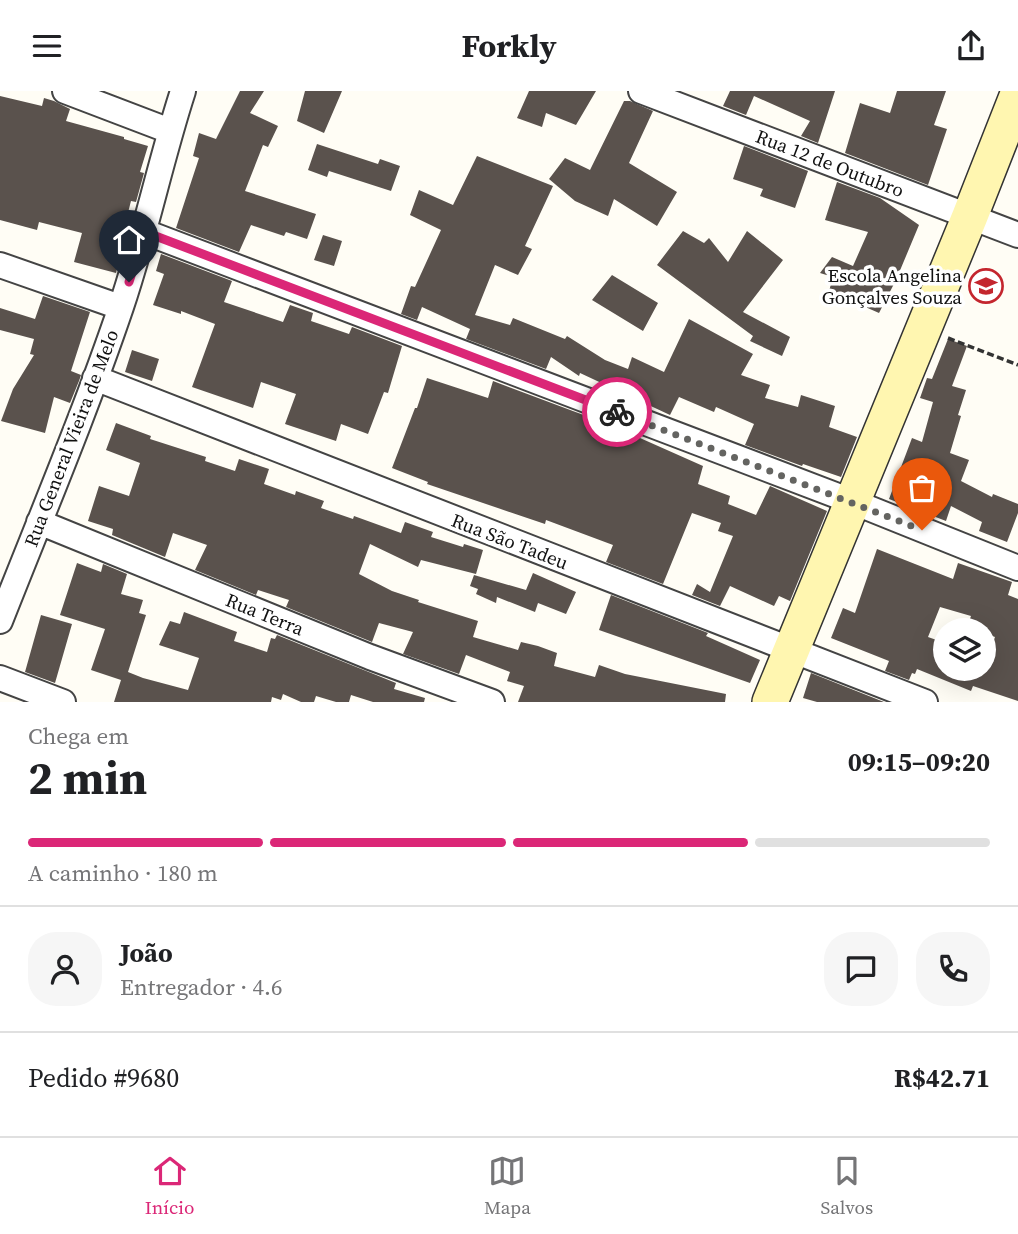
<!DOCTYPE html>
<html lang="pt">
<head>
<meta charset="utf-8">
<style>
	:root { --surface:#fff; --page:#f6f6f6; --text:#202124; --muted:#757577; --line:#e0e0e0; --accent:#db2777 }
	body { margin:0; font-family:"Source Serif 4",serif; background:var(--page); color:var(--text); height:100vh; display:flex; flex-direction:column; font-size:26px; white-space:nowrap }
	* { box-sizing:border-box; margin:0 }
	p { font-size:23px; color:var(--muted) }
	.icon { flex:none; width:38px; height:38px; fill:none; stroke:currentColor; stroke-width:2; stroke-linecap:round; stroke-linejoin:round }
	.map { position:relative; height:611px; overflow:hidden }
	.drawer { display:flex; flex-direction:column; background:var(--surface); flex:1 }
	.drawer>* { flex:none }
	.controls { position:absolute; left:933px; top:527px; display:grid; gap:14px }
	.controls a { display:grid; place-items:center; width:63px; height:63px; border-radius:50%; background:var(--surface); box-shadow:0 7px 28px #0002; font-size:35px }
	.pin { position:absolute; display:grid; place-items:center; width:60px; height:60px; color:#fff; margin:-72px -30px; border-radius:50% 50% 50% 0; rotate:-45deg; box-shadow:0 0 7px #0007 }
	.pin .icon { rotate:45deg }
	.courier { position:absolute; display:grid; place-items:center; width:70px; height:70px; margin:-35px; border:5px solid #db2777; border-radius:50%; background:#fff; color:#222; box-shadow:0 2px 9px #0007 }
	.headline em { font-style:normal; font-weight:700 }
	.headline div { display:flex; flex-direction:column-reverse }
	.headline { display:flex; align-items:center; justify-content:space-between; height:119px; padding:0 28px }
	h1 { font-size:46px; font-weight:700; line-height:52px }
	.bar { display:grid; grid-template-columns:repeat(4,1fr); gap:10px 7px; align-content:center; height:84px; padding:0 28px }
	.bar i { height:9px; border-radius:5px; background:var(--line) }
	.bar .selected { background:var(--accent) }
	.bar p { grid-column:span 4 }
	.line { display:flex; align-items:center; gap:18px; padding:0 28px; border-top:2px solid var(--line) }
	.line div { flex:1 }
	.round { display:grid; place-items:center; flex:none; width:74px; height:74px; border-radius:28px; background:var(--page) }
	header { display:flex; justify-content:space-between; align-items:center; height:91px; padding:0 28px; background:var(--surface); font-size:32px; font-weight:700 }
	.menu { display:flex; justify-content:space-around; align-items:center; height:98px; border-top:2px solid var(--line); background:var(--surface); font-size:19px; color:var(--muted) }
	.menu a { display:grid; justify-items:center; gap:4px }
	.menu .selected { color:var(--accent) }
	.map>svg:first-child { display:block }
</style>
</head>
<body>
<header><svg class="icon" aria-label="menu" viewBox="0 0 24 24"><path d="M4 6h16M4 12h16M4 18h16"/></svg>Forkly<svg class="icon" aria-label="share" viewBox="0 0 24 24"><path d="M12 15V3M7 8l5-5 5 5M5 13v7h14v-7"/></svg></header>
<div class="map">
<svg width="1018" height="611" viewBox="0 0 1018 611">
	<rect width="100%" height="100%" fill="#fffdf5"/>
	<path fill="#5a524d" fill-rule="evenodd" d="M240 0H264L250 22 278 35 268 56 263 54 245 100 316 123 307 148 286 141 284 145 251 134 239 161 176 137 199 67 193 65 199 42 216 48Z
		M305 0H342L324 42 297 30Z
		M529 0H596L576 34 546 22 542 36 517 27Z
		M730 0H835L818 52 801 45 810 30 754 5 746 24 723 15Z
		M897 0H946L934 34 947 38 928 94 845 62 860 12 890 22Z
		M0 5 42 15 44 7 54 10 70 18 66 30 124 46V48L148 55 140 81 144 82 136 111 131 110 121 149 124 150 116 182 74 171 82 142 39 131 37 139 0 129Z
		M624 10H630L653 20 629 72 677 101 657 135 614 108 608 125 575 110 549 88 565 67 590 79Z
		M317 53 378 73 380 68 400 75 391 100 329 80 327 86 308 79Z
		M744 55 808 80 795 117 760 105 763 98 733 88Z
		M477 65 553 95 525 155 532 158 518 184 495 174 475 224 510 234 513 227 565 248 567 245 605 269 628 278 632 266 664 281 689 228 753 263 741 284 770 294 765 307 798 316 801 304 835 315 829 336 857 346 841 386 803 373 802 375 745 354 754 333 716 316 714 321 679 306 670 324 580 282 579 285 551 266 546 278 466 248 470 238 422 216 417 229 401 223 411 195 415 196 441 139 410 124 419 99 453 114Z
		M837 91 880 107 919 134 896 189 879 222 829 200 833 186 820 182 832 166 853 175 868 141 825 129Z
		M683 140 704 152 709 147 728 171 747 140 783 169 743 221 790 246 782 265 750 250 753 245 657 174Z
		M323 144 342 150 334 175 314 169Z
		M161 163 232 190 224 211 283 231 290 214 313 222 311 230 349 243 352 236 402 255 388 302 384 301 368 343 341 333 336 350 285 333 296 303 261 291 253 317 192 296 215 233 181 220V223L153 214 164 183 156 180Z
		M612 184 658 212 643 240 592 209Z
		M43 205 90 221 71 280 81 284 79 290 70 312 54 306 45 342 1 330 13 298 34 264 30 263 34 248 0 239V217L35 228Z
		M948 248 967 255 952 295 966 299 958 324 961 325 950 362 969 369 961 390 992 406 993 403 1018 413V422L1007 451 979 440 982 431 951 415 946 430 889 408 912 347 922 351 933 311 920 307 927 287 932 288Z
		M132 259 159 268 152 290 125 281Z
		M427 287 488 307 493 290 613 335 703 375 698 393 730 405 728 413 756 424 770 395 827 420 790 510 779 505 774 515 730 495 720 515 692 504 697 493 710 501 733 445 718 440 721 432 692 422 663 493 606 471 613 454 546 429 545 433 427 393 428 391 392 377 415 317H417Z
		M116 332 151 345 150 348 206 366 205 370 235 380 239 368 269 378 264 393 295 404 296 400 324 410 321 417 353 428 354 425 401 442 405 431 433 441 431 446 463 456 464 453 483 459 476 483 421 469 418 476 370 453 359 483 392 500 419 509 418 511 478 530 473 546 518 559 521 551 538 555 557 562 554 575 595 586 599 574 625 583 726 603 725 611H518L524 595 507 590 510 581 466 564 459 583 403 563 413 541 379 532 372 551 286 516 289 509 258 499 256 504 195 479 207 454 173 442 165 466 112 444 113 438 88 430 99 395 129 405 140 372 106 359Z
		M877 458 953 488 958 472 1012 491 1008 504 1018 508V610L973 595 971 600 917 578 915 583 912 582 909 589 885 580 889 570 831 547 843 517 855 522ZM940 516 971 525 967 536 984 539V542L995 546 984 578H945V552L928 546Z
		M77 472 101 481 103 473 127 483 121 503 143 509 139 522 146 524 128 581 143 587 188 599 199 567 159 554 170 530 180 533 184 521 237 541 234 550 267 561 271 547 275 548 277 544 396 592 394 598 425 607 424 611H373L351 604 349 611H336L316 605 314 611H301L283 603 281 609 272 606 271 611H114L121 589 91 579 105 538 60 524Z
		M533 482 576 501 566 523 538 512 535 521 497 506 496 512 476 503 478 498 470 495 474 484 526 499Z
		M611 504 708 542 706 545 760 569 750 592 599 539Z
		M41 524 72 533 55 592 25 581Z
		M811 582 884 611H817L803 607Z"/>
	<g fill="none" stroke-linecap="round" stroke-linejoin="round">
		<g stroke="#444" stroke-width="28">
			<path id="street" d="M65 0 170 40
				M641 0 1018 144
				M145 141 851 410 1018 477
				M0 174 120 216
				M95 287 925 611
				M39 431 370 566 492 611
				M0 530C41 426 85 322 121 216 145 145 160 71 183 0
				M0 587 63 611"/>
		</g>
		<g stroke="#333" stroke-width="38">
			<path id="secondary" d="M770 611 970 125 1018 3"/>
		</g>
		<path stroke="#333" stroke-width="3.5" stroke-dasharray="7 3.5" stroke-linecap="butt" d="M948 247 1018 274"/>
		<use href="#street" stroke="#fff" stroke-width="24"/>
		<use href="#secondary" stroke="#fff6b0" stroke-width="35"/>
	</g>
	<g fill="none" stroke-linecap="round" stroke-linejoin="round">
		<path stroke="#646461" stroke-width="7" stroke-dasharray="0 12.6" d="M617 321 922 439"/>
		<path stroke="#db2777" stroke-width="9" d="M129 191 145 141 617 321"/>
	</g>
	<defs>
		<g id="school-ring" transform="scale(1.75)"><circle r="9.5" fill="#fff" stroke="#c4262e" stroke-width="1.5"/><path d="M0-5L7-2L0 1L-7-2ZM-4 1L0 2.5L4 1V4Q0 6-4 4Z" fill="#c4262e"/></g>
	</defs>
	<g fill-rule="evenodd">
		<use href="#school-ring" x="986" y="195"/>
	</g>
	<g text-anchor="middle" dominant-baseline="central" stroke-width="7" stroke-linejoin="round" paint-order="stroke">
		<g font-size="19" fill="#111" stroke="#fff">
			<text transform="translate(830 72) rotate(21)">Rua 12 de Outubro</text>
			<text transform="translate(71 347) rotate(-69)">Rua General Vieira de Melo</text>
			<text transform="translate(510 450) rotate(21)">Rua São Tadeu</text>
			<text transform="translate(265 523) rotate(22)">Rua Terra</text>
		</g>
		<g font-size="19" fill="#111" stroke="#fff" text-anchor="end">
			<text x="962" y="184">Escola Angelina<tspan x="962" dy="22">Gonçalves Souza</tspan></text>
		</g>
	</g>
</svg>
<div class="controls">
<a><svg class="icon" aria-label="layers" viewBox="0 0 24 24"><path d="M12 4l9 5-9 5-9-5zM3 14l9 5 9-5"/></svg></a>
</div>
<div class="pin" style="left:922px;top:439px;background:#ea580c"><svg class="icon" aria-label="bag" viewBox="0 0 24 24"><path d="M5 8h14l-1 12H6zM9 8a3 3 0 0 1 6 0"/></svg></div>
<div class="pin" style="left:129px;top:191px;background:#1f2937"><svg class="icon" aria-label="home" viewBox="0 0 24 24"><path d="M3 11l9-7 9 7M6 9v11h12V9"/></svg></div>
<div class="courier" style="left:617px;top:321px"><svg class="icon" aria-label="bike" viewBox="0 0 24 24"><circle cx="6" cy="16" r="4"/><circle cx="18" cy="16" r="4"/><path d="M6 16l4-8h5l3 8M10 8l3 8H6M13 5h3"/></svg></div>
</div>
<section class="drawer">
<div class="headline"><div><h1>2 min</h1><p>Chega em</p></div><em>09:15–09:20</em></div>
<div class="bar"><i class="selected"></i><i class="selected"></i><i class="selected"></i><i></i><p>A caminho · 180 m</p></div>
<div class="line" style="height:126px"><a class="round"><svg class="icon" aria-label="person" viewBox="0 0 24 24"><circle cx="12" cy="8" r="4"/><path d="M4 21q1-7 8-7t8 7"/></svg></a><div><b>João</b><p>Entregador · 4.6</p></div><a class="round"><svg class="icon" aria-label="chat" viewBox="0 0 24 24"><path d="M4 5h16v11H9l-5 4z"/></svg></a><a class="round"><svg class="icon" aria-label="phone" viewBox="0 0 24 24"><path d="M5 4h4l2 5-3 2q2 4 5 5l2-3 5 2v4C11 20 4 13 5 4z"/></svg></a></div>
<div class="line" style="height:91px"><div>Pedido #9680</div><b>R$42.71</b></div>
</section>
<nav class="menu">
<a class="selected"><svg class="icon" aria-label="home" viewBox="0 0 24 24"><path d="M3 11l9-7 9 7M6 9v11h12V9"/></svg>Início</a>
<a><svg class="icon" aria-label="map" viewBox="0 0 24 24"><path d="M3 6l6-2 6 2 6-2v14l-6 2-6-2-6 2zM9 4v14M15 6v14"/></svg>Mapa</a>
<a><svg class="icon" aria-label="saved" viewBox="0 0 24 24"><path d="M7 4h10v16l-5-4-5 4z"/></svg>Salvos</a>
</nav>
</body>
</html>
